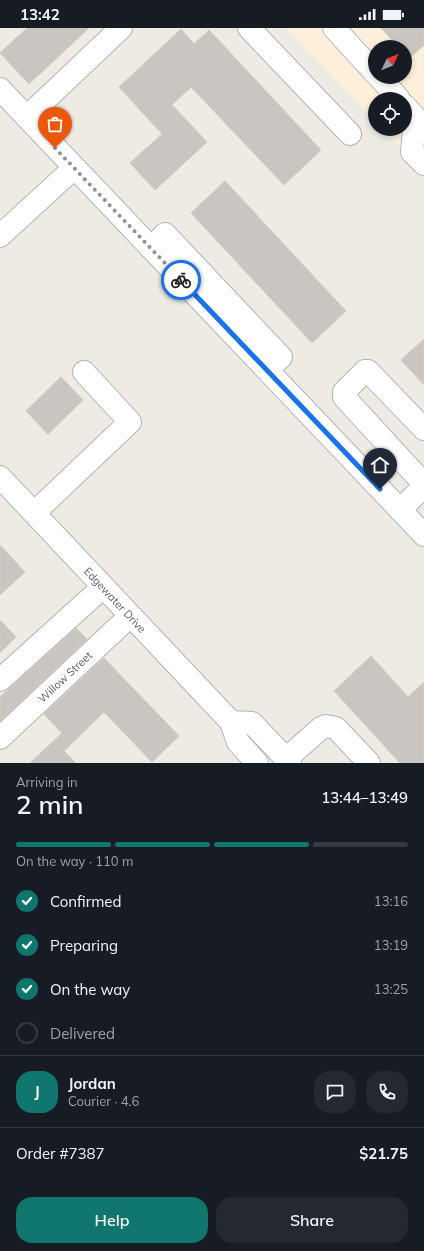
<!DOCTYPE html>
<html lang="en">
<head>
<meta charset="utf-8">
<style>
	:root { --surface:#171b24; --page:#242831; --text:#f1f3f6; --muted:#9ea1a6; --line:#363941; --accent:#0f766e }
	body { margin:0; font-family:Mulish,sans-serif; background:var(--page); color:var(--text); height:100vh; display:flex; flex-direction:column; font-size:15px; white-space:nowrap }
	* { box-sizing:border-box; margin:0 }
	p { font-size:13px; color:var(--muted) }
	.icon { flex:none; width:22px; height:22px; fill:none; stroke:currentColor; stroke-width:2; stroke-linecap:round; stroke-linejoin:round }
	.map { position:relative; height:735px; overflow:hidden }
	.panel { display:flex; flex-direction:column; background:var(--surface); flex:1 }
	.panel>* { flex:none }
	.needle { width:26px; rotate:47deg }
	.controls { position:absolute; left:368px; top:12px; display:grid; gap:8px }
	.controls a { display:grid; place-items:center; width:44px; height:44px; border-radius:50%; background:var(--surface); box-shadow:0 2px 6px #0003; font-size:20px }
	.pin { position:absolute; display:grid; place-items:center; width:34px; height:34px; color:#fff; margin:-41px -17px; border-radius:50% 50% 50% 0; rotate:-45deg; box-shadow:0 0 4px #0007 }
	.pin .icon { rotate:45deg }
	.courier { position:absolute; display:grid; place-items:center; width:40px; height:40px; margin:-20px; border:3px solid #1a73e8; border-radius:50%; background:#fff; color:#222; box-shadow:0 1px 5px #0007 }
	.overview em { font-style:normal; font-weight:600 }
	.overview div { display:flex; flex-direction:column-reverse }
	.overview { display:flex; align-items:center; justify-content:space-between; height:68px; padding:0 16px }
	h1 { font-size:26px; font-weight:600; line-height:30px }
	.bar { display:grid; grid-template-columns:repeat(4,1fr); gap:6px 4px; align-content:center; height:48px; padding:0 16px }
	.bar i { height:5px; border-radius:3px; background:var(--line) }
	.bar .selected { background:var(--accent) }
	.bar p { grid-column:span 4 }
	.line { display:flex; align-items:center; gap:10px; padding:0 16px; border-top:1px solid var(--line) }
	.line div { flex:1 }
	.round { display:grid; place-items:center; flex:none; width:42px; height:42px; border-radius:16px; background:var(--page) }
	ol { padding:0 16px; list-style:none }
	li { display:flex; align-items:center; gap:12px; height:44px }
	li p { margin-inline-start:auto }
	li .icon { padding:4px; border-radius:50%; background:var(--accent); color:#fff; stroke-width:4 }
	li:last-child { color:var(--muted) }
	li i { width:22px; height:22px; border:2px solid var(--line); border-radius:50% }
	.cta { display:flex; gap:8px; margin-top:auto; padding:8px 16px }
	.cta a { flex:1; height:46px; border-radius:16px; background:var(--accent); color:#fff; font-size:16px; font-weight:600; line-height:46px; text-align:center }
	.cta a+a { background:var(--page); color:var(--text) }
	.status { display:flex; justify-content:space-between; align-items:center; height:28px; padding:0 20px; background:var(--surface); direction:ltr }
	.status svg { height:11px; fill:currentColor }
	.map>svg:first-child { display:block }
</style>
</head>
<body>
<div class="status"><b>13:42</b><svg viewBox="0 0 49 12"><path d="M0 12V9h3v3zM5 12V6h3v6zM10 12V3h3v9zM15 12V0h3v12zM26 1h20v11H26zM47 4h2v5h-2z"/></svg></div>
<div class="map">
<svg width="424" height="735" viewBox="0 0 424 735">
	<rect width="100%" height="100%" fill="#eeeae4"/>
	<path fill="#fcf0da" fill-rule="evenodd" d="M287 0H424V145L383 101H405V71H375V93ZM375 19H405V49H375Z"/>
	<path fill="#c9c5c1" stroke="#d2cbc2" d="M27 0H89L29 56 0 25Z
		M381 0H424V17L410 30 405 25V19H399Z
		M181 1 194 16 209 2 321 122 284 157 191 59 172 77 207 114 155 162 130 135 162 106 119 59Z
		M225 153 346 283 312 315 191 185Z
		M424 311V357L401 332Z
		M61 349 83 372 48 406 26 383Z
		M0 517 25 544 0 567Z
		M0 592 16 609 0 625Z
		M76 600 87 611 0 693V669Z
		M371 628 408 669 424 654V735H400L334 663Z
		M104 630 179 708 152 734 104 684 64 723 76 735H30L62 705 44 686Z"/>
	<g fill="none" stroke-linecap="round" stroke-linejoin="round">
		<g stroke="#b1b5b8" stroke-width="24">
			<path id="minor" d="M249 0 350 106
				M334 0 375 45
				M379 49 399 71
				M0 61 424 507
				M405 78 415 89 412 124 424 136
				M27 89 121 0
				M0 208 74 140
				M151 220 165 206 281 329 267 342
				M424 401 368 343H365L344 364V369L424 456
				M0 449 231 694 238 714 257 735
				M400 482 424 458
				M34 485 130 394 84 344
				M0 652 103 559
				M231 694 252 695 290 735
				M0 710 130 588
				M286 731 321 700 326 698 336 700 369 735"/>
		</g>
		<use href="#minor" stroke="#fff" stroke-width="22"/>
	</g>
	<g fill="none" stroke-linecap="round" stroke-linejoin="round">
		<path stroke="#8f9091" stroke-width="4" stroke-dasharray="0 7.2" d="M55 120 181 252"/>
		<path stroke="#1a73e8" stroke-width="5" d="M181 252 380 461"/>
	</g>
	<g text-anchor="middle" dominant-baseline="central" stroke-width="3.5" stroke-linejoin="round" paint-order="stroke">
		<g font-size="11" fill="#5c6064" stroke="#fff">
			<text transform="translate(115 572) rotate(47)">Edgewater Drive</text>
			<text transform="translate(65 649) rotate(-43)">Willow Street</text>
		</g>
	</g>
</svg>
<div class="controls">
<a><svg class="needle" viewBox="-14 -14 28 28"><path d="M0-13l5 13h-10z" fill="#e53935"/><path d="M0 13l5-13h-10z" fill="#9ea1a6"/></svg></a>
<a><svg class="icon" aria-label="locate" viewBox="0 0 24 24"><circle cx="12" cy="12" r="6"/><path d="M12 2v4M12 18v4M2 12h4M18 12h4"/></svg></a>
</div>
<div class="pin" style="left:55px;top:120px;background:#ea580c"><svg class="icon" aria-label="bag" viewBox="0 0 24 24"><path d="M5 8h14l-1 12H6zM9 8a3 3 0 0 1 6 0"/></svg></div>
<div class="pin" style="left:380px;top:461px;background:#1f2937"><svg class="icon" aria-label="home" viewBox="0 0 24 24"><path d="M3 11l9-7 9 7M6 9v11h12V9"/></svg></div>
<div class="courier" style="left:181px;top:252px"><svg class="icon" aria-label="bike" viewBox="0 0 24 24"><circle cx="6" cy="16" r="4"/><circle cx="18" cy="16" r="4"/><path d="M6 16l4-8h5l3 8M10 8l3 8H6M13 5h3"/></svg></div>
</div>
<section class="panel">
<div class="overview"><div><h1>2 min</h1><p>Arriving in</p></div><em>13:44–13:49</em></div>
<div class="bar"><i class="selected"></i><i class="selected"></i><i class="selected"></i><i></i><p>On the way · 110 m</p></div>
<ol>
<li><svg class="icon" aria-label="check" viewBox="0 0 24 24"><path d="M5 12l5 5 9-10"/></svg>Confirmed<p>13:16</p></li>
<li><svg class="icon" aria-label="check" viewBox="0 0 24 24"><path d="M5 12l5 5 9-10"/></svg>Preparing<p>13:19</p></li>
<li><svg class="icon" aria-label="check" viewBox="0 0 24 24"><path d="M5 12l5 5 9-10"/></svg>On the way<p>13:25</p></li>
<li><i></i>Delivered</li>
</ol>
<div class="line" style="height:72px"><b class="round" style="background:var(--accent);color:#fff">J</b><div><b>Jordan</b><p>Courier · 4.6</p></div><a class="round"><svg class="icon" aria-label="chat" viewBox="0 0 24 24"><path d="M4 5h16v11H9l-5 4z"/></svg></a><a class="round"><svg class="icon" aria-label="phone" viewBox="0 0 24 24"><path d="M5 4h4l2 5-3 2q2 4 5 5l2-3 5 2v4C11 20 4 13 5 4z"/></svg></a></div>
<div class="line" style="height:52px"><div>Order #7387</div><b>$21.75</b></div>
<div class="cta"><a>Help</a><a>Share</a></div>
</section>
</body>
</html>
